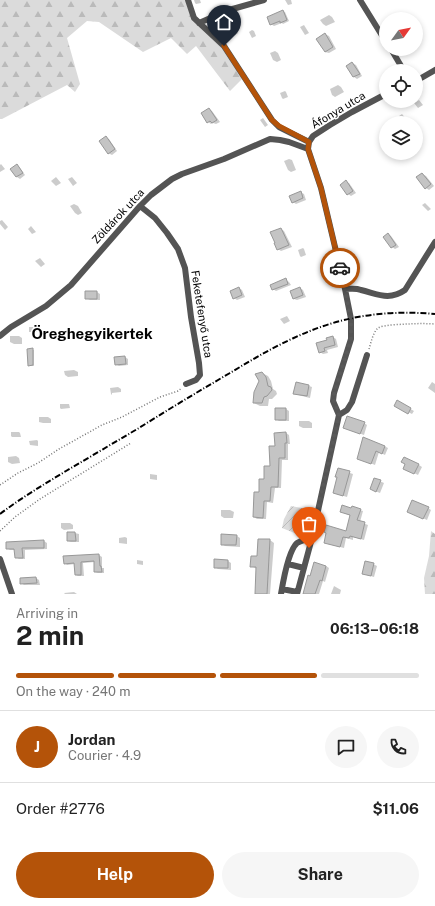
<!DOCTYPE html>
<html lang="en">
<head>
<meta charset="utf-8">
<style>
	:root { --surface:#fff; --page:#f6f6f6; --text:#222; --muted:#767676; --line:#e0e0e0; --accent:#b45309 }
	body { margin:0; font-family:"Public Sans",sans-serif; background:var(--page); color:var(--text); height:100vh; display:flex; flex-direction:column; font-size:15px; white-space:nowrap }
	* { box-sizing:border-box; margin:0 }
	p { font-size:13px; color:var(--muted) }
	.icon { flex:none; width:22px; height:22px; fill:none; stroke:currentColor; stroke-width:2; stroke-linecap:round; stroke-linejoin:round }
	.map { position:relative; height:594px; overflow:hidden }
	.panel { display:flex; flex-direction:column; background:var(--surface); flex:1 }
	.panel>* { flex:none }
	.needle { width:26px; rotate:57deg }
	.controls { position:absolute; left:379px; top:12px; display:grid; gap:8px }
	.controls a { display:grid; place-items:center; width:44px; height:44px; border-radius:50%; background:var(--surface); box-shadow:0 2px 6px #0003; font-size:20px }
	.pin { position:absolute; display:grid; place-items:center; width:34px; height:34px; color:#fff; margin:-41px -17px; border-radius:50% 50% 50% 0; rotate:-45deg; box-shadow:0 0 4px #0007 }
	.pin .icon { rotate:45deg }
	.courier { position:absolute; display:grid; place-items:center; width:40px; height:40px; margin:-20px; border:3px solid #b45309; border-radius:50%; background:#fff; color:#222; box-shadow:0 1px 5px #0007 }
	.head em { font-style:normal; font-weight:700 }
	.head div { display:flex; flex-direction:column-reverse }
	.head { display:flex; align-items:center; justify-content:space-between; height:68px; padding:0 16px }
	h1 { font-size:26px; font-weight:700; line-height:30px }
	.bar { display:grid; grid-template-columns:repeat(4,1fr); gap:6px 4px; align-content:center; height:48px; padding:0 16px }
	.bar i { height:5px; border-radius:3px; background:var(--line) }
	.bar .on { background:var(--accent) }
	.bar p { grid-column:span 4 }
	.line { display:flex; align-items:center; gap:10px; padding:0 16px; border-top:1px solid var(--line) }
	.line div { flex:1 }
	.round { display:grid; place-items:center; flex:none; width:42px; height:42px; border-radius:21px; background:var(--page) }
	.cta { display:flex; gap:8px; margin-top:auto; padding:8px 16px }
	.cta a { flex:1; height:46px; border-radius:24px; background:var(--accent); color:#fff; font-size:16px; font-weight:700; line-height:46px; text-align:center }
	.cta a+a { background:var(--page); color:var(--text) }
	.map>svg:first-child { display:block }
</style>
</head>
<body>
<div class="map">
<svg width="435" height="594" viewBox="0 0 435 594">
	<defs>
		<pattern id="forest-firs" width="22" height="20" patternUnits="userSpaceOnUse"><rect width="22" height="20" fill="#dbdbdb"/><path d="M5 1l3.5 6h-7zM16 11l3.5 6h-7z" fill="#bababa"/></pattern>
		<pattern id="garden-furrows" width="10" height="10" patternUnits="userSpaceOnUse"><rect width="10" height="10" fill="#dbdbdb"/><path d="M-1 1l2-2M0 10L10 0M9 11l2-2" fill="none" stroke="#bababa"/></pattern>
	</defs>
	<rect width="100%" height="100%" fill="#fff"/>
	<path fill="url(#forest-firs)" d="M0 0H186L192 19 223 48 242 79 230 91 196 46 187 54 171 38 143 52 99 22 87 21 67 38 80 84 75 92 67 85 2 119H0Z
		M431 531 435 534V594H425L424 578 429 556Z"/>
	<path fill="url(#garden-furrows)" d="M291 506 312 510 315 513 309 536H302L282 528 284 519Z"/>
	<path fill="#0003" d="M194 0H200L201 3 196 4 195 3Z
		M285 0H291L292 4 288 5Z
		M283 11 285 12 289 21 283 24 282 23 274 26 271 24Z
		M329 15 332 17 335 22 326 26 323 24 320 20Z
		M231 23 234 25 238 33 233 36 230 34 226 26Z
		M304 25 309 33 305 35 300 27Z
		M252 30 254 31 256 36 252 38 249 32Z
		M325 34 329 36 336 49 329 53 325 52Z
		M275 51 278 53 281 60 277 62 273 60 270 53Z
		M352 63 356 65 362 76 357 79 354 77 347 66Z
		M338 85 341 87 344 92 335 97 332 95 330 89Z
		M285 91 286 92 288 97 283 99 282 98 280 93Z
		M419 100 423 105 418 108 414 103Z
		M209 109 212 111 220 122 216 124 213 123 211 124 208 122Z
		M402 114 408 121 405 123H404L399 116Z
		M263 118 268 125 265 127 260 120Z
		M106 138 109 139 117 151 112 155 108 153Z
		M289 159 292 160 296 170 291 172 288 170 284 161Z
		M1 164 5 169 0 172V165Z
		M17 166 20 168 25 175 20 179 17 177 12 169Z
		M422 174 426 176 434 186 429 190 426 188Z
		M56 177 61 183 56 186 51 181Z
		M72 177 77 183 73 186 68 179Z
		M346 182 349 183 356 193 351 196 348 194Z
		M300 192 304 194 306 200 296 204 293 202Z
		M425 203 431 209 428 211 422 205Z
		M74 204 78 206 82 213 78 215 75 213 70 206Z
		M2 220 8 227 5 230 0 224V221Z
		M31 226 36 232 32 234 28 229Z
		M281 229 284 231 292 247 281 251 278 249Z
		M388 234 391 236 399 247 395 249 392 247Z
		M303 248 304 249 306 255 301 257 300 256 298 250Z
		M40 258 45 264 41 267 35 261Z
		M286 280 289 282 291 285 276 291 273 289Z
		M239 288 242 290 245 297 237 300 234 298Z
		M300 288 303 290 306 297 297 300 294 299Z
		M97 292 100 294V300H90L86 298Z
		M287 316 290 321 284 324 280 319Z
		M29 327H37V332H29Z
		M10 336H19L22 338V344H14L10 342Z
		M333 337 336 339 338 347 327 350 328 353 323 354 320 352 328 341Z
		M32 349 34 350V366H30L29 365Z
		M125 357 128 359V365L119 366 115 364Z
		M74 370 78 372V376L68 377 65 375 64 371Z
		M262 373 268 376 271 381 273 389 276 391 277 394 272 399H269L268 406H260L254 403Z
		M432 382 435 384V393L428 388Z
		M309 386 312 387 310 398 298 395 295 393Z
		M118 387 121 389V392L112 393V395L111 394 110 388Z
		M398 402 414 411 412 414 396 406Z
		M60 404H69L70 408 61 409 60 408Z
		M276 409H286L289 411V421H279L276 419Z
		M39 417H48L51 419V423H43L39 422Z
		M299 421H309L312 423V428H303L299 426Z
		M364 423 367 425 364 435 347 429Z
		M11 432H19L20 433 21 437H12L11 436Z
		M286 433 289 435 290 444H288V460H282L281 488H275L273 503 267 502 266 519H257L254 517 265 480 271 467 276 447 275 434Z
		M37 440 38 441V446L30 445 29 441Z
		M384 446 388 448 385 455 379 452 375 465 358 458Z
		M16 456 19 458 20 463 12 464 8 462V457Z
		M419 465 422 467 418 475 408 470Z
		M338 469 353 474 347 497 334 493 338 477Z
		M150 474 157 475V480L150 479Z
		M375 479 384 483 380 493 375 491Z
		M428 508 431 510 427 520 412 513Z
		M352 509 360 510 363 511 360 522 368 525 364 540 353 537V540L346 538 344 548 328 544 346 532 351 516 341 512Z
		M221 510H230L234 512 233 518H224L221 516Z
		M299 516 309 523 307 526 297 520V517Z
		M61 523H70L73 525V529L64 530 61 528Z
		M68 533H75L79 534V542H71L68 541Z
		M237 536 240 538V547L225 546 222 544Z
		M125 537 127 538V544L119 543V538Z
		M259 540H270L274 543 270 594H256L257 569 251 566 258 557Z
		M44 541 47 543V549L25 550V559H19L16 557 15 550H10L7 548Z
		M99 555 102 557V568H104V573H98L95 572V562L83 563 84 576H78L76 575 75 564 67 565 65 563Z
		M137 560 143 561V565L137 564Z
		M228 561 231 563V570L218 569 215 567Z
		M373 564 377 566 374 577 367 575 363 573Z
		M326 566 329 568 325 582 323 581 319 594H304L311 577Z
		M36 578 39 580 40 585H24L21 583Z
		M334 586 341 590 340 594H331Z
		M74 592 77 594H65L64 593Z"/>
	<path fill="#c4c4c4" stroke="#989898" d="M283 10 287 20 280 23V21L270 25 267 17Z
		M325 33 333 47 325 52 316 39Z
		M352 62 360 74 353 77 346 66Z
		M209 108 217 120 212 123 210 121 207 123 201 113Z
		M106 136 115 149 108 154 99 141Z
		M17 164 23 173 16 177 10 169Z
		M422 173 431 184 425 189 416 177Z
		M346 180 353 191 347 195 340 185Z
		M301 191 303 198 292 203 289 196Z
		M281 228 289 245 277 250 274 243H275L270 232Z
		M388 233 396 245 391 248 383 237Z
		M286 278 288 284 272 290 270 285Z
		M239 287 242 295 233 299 230 291Z
		M300 287 303 295 293 299 290 291Z
		M85 291H97V299H85Z
		M333 336 335 345 324 348 325 351 319 353 316 343 327 340 326 338Z
		M33 348V365L28 366 27 349Z
		M125 356 126 364 115 365 114 357Z
		M262 372 266 377 268 386 271 387 272 390 267 396 264 397 262 403H253L254 392 259 381 255 374Z
		M296 382 309 385 307 396 293 394Z
		M397 400 411 408 408 414 394 406Z
		M275 408H286V420H275Z
		M347 416 365 422 360 434 343 428Z
		M286 432 287 443H285V458H279L278 487H271L270 501H264L263 518 253 517 254 492H259V479H264V466H270L269 446H275L274 433Z
		M363 437 385 446 382 454 376 451 371 464 357 459Z
		M404 457 419 464 414 474 403 469 405 464 401 462Z
		M338 468 350 471 343 496 333 493 337 477H335Z
		M374 478 381 480 376 492 370 489Z
		M412 500 429 507 423 519 407 512Z
		M342 505 351 508 352 506 361 509 357 520 365 522 361 539 350 536 349 538 343 537 340 547 324 543 326 533 324 532 326 525 346 531 350 515 340 512Z
		M67 532H75L76 541H67Z
		M221 534 237 535 236 545H221Z
		M258 539H270L267 594H255L256 567H250L251 556H257Z
		M44 540V548H22L23 558H15L14 549H6V542Z
		M99 554 100 566H101L102 572H94V561L81 562V575H75L74 563 64 564 63 556Z
		M214 559 228 560V568H214Z
		M365 561 374 563 371 576 362 574Z
		M314 562 326 566 322 581 320 580 315 594H303L308 575 310 576Z
		M36 577 37 583 20 584V578Z"/>
	<g fill="none" stroke-linecap="round" stroke-linejoin="round">
		<path stroke="#767676" stroke-width="1.5" stroke-dasharray="1 2" stroke-linecap="butt" d="M369 349C371 343 373 332 378 328 381 326 386 326 390 325 406 324 420 323 435 324
			M0 485 18 473 38 463 59 449 102 425 122 417 160 397 178 391 182 388
			M0 531 15 517 40 499 131 443"/>
		<path stroke="#545454" stroke-width="6" d="M188 0 194 18 224 46 272 120 279 127 309 142
			M360 0 386 42
			M199 23 229 10 264 0
			M391 49 404 71
			M416 81 435 70
			M140 206 155 218 167 233 178 249 185 268 191 317 199 363 200 375 196 380 186 384
			M345 289C351 289 356 288 361 290 378 294 389 301 405 290L435 242
			M0 336 11 327 46 306 71 285 140 206 151 195 172 179 182 174 224 159 270 139 280 140 289 142 308 149
			M339 415 347 410 352 402 367 355
			M0 559 12 594
			M288 564 304 568
			M282 589 297 592
			M281 594C283 582 288 551 297 543 302 540 306 539 312 538
			M297 594 312 538 339 415 333 401 334 393 351 339V319L345 289 321 188 308 149 309 142 313 136 330 125 352 112 386 94"/>
		<path stroke="#000" stroke-width="2" stroke-dasharray="6 2 1 2" stroke-linecap="butt" d="M0 514C21 498 43 485 66 471 90 457 115 442 139 428 169 409 199 391 230 373 263 353 296 334 333 323 366 313 401 311 435 314"/>
	</g>
	<g fill="none" stroke-linecap="round" stroke-linejoin="round">
		<path stroke="#595959" stroke-width="4" stroke-dasharray="0 7.2" d="M309 548 339 415 334 401V393L351 339V319L340 268"/>
		<path stroke="#b45309" stroke-width="5" d="M224 46 272 120 279 126 309 142 308 149 321 188 340 268"/>
	</g>
	<g text-anchor="middle" dominant-baseline="central" stroke-width="3" stroke-linejoin="round" paint-order="stroke">
		<g font-size="11" fill="#000" stroke="#fff">
			<text transform="translate(338 110) rotate(-31)">Áfonya utca</text>
			<text transform="translate(118 216) rotate(-47)">Zöldárok utca</text>
			<text transform="translate(202 314) rotate(81)">Feketefenyő utca</text>
		</g>
		<g font-size="15" font-weight="bold" fill="#000" stroke="#fff">
			<text x="92" y="333">Öreghegyikertek</text>
		</g>
	</g>
</svg>
<div class="controls">
<a><svg class="needle" viewBox="-14 -14 28 28"><path d="M0-13l5 13h-10z" fill="#e53935"/><path d="M0 13l5-13h-10z" fill="#767676"/></svg></a>
<a><svg class="icon" aria-label="locate" viewBox="0 0 24 24"><circle cx="12" cy="12" r="6"/><path d="M12 2v4M12 18v4M2 12h4M18 12h4"/></svg></a>
<a><svg class="icon" aria-label="layers" viewBox="0 0 24 24"><path d="M12 4l9 5-9 5-9-5zM3 14l9 5 9-5"/></svg></a>
</div>
<div class="pin" style="left:309px;top:548px;background:#ea580c"><svg class="icon" aria-label="bag" viewBox="0 0 24 24"><path d="M5 8h14l-1 12H6zM9 8a3 3 0 0 1 6 0"/></svg></div>
<div class="pin" style="left:224px;top:46px;background:#1f2937"><svg class="icon" aria-label="home" viewBox="0 0 24 24"><path d="M3 11l9-7 9 7M6 9v11h12V9"/></svg></div>
<div class="courier" style="left:340px;top:268px"><svg class="icon" aria-label="car" viewBox="0 0 24 24"><path d="M5 17H2v-5l4-1 3-4h7l3 4 3 1v5h-3M9 17h6M6 11h13"/><circle cx="7" cy="17" r="2"/><circle cx="17" cy="17" r="2"/></svg></div>
</div>
<section class="panel">
<div class="head"><div><h1>2 min</h1><p>Arriving in</p></div><em>06:13–06:18</em></div>
<div class="bar"><i class="on"></i><i class="on"></i><i class="on"></i><i></i><p>On the way · 240 m</p></div>
<div class="line" style="height:72px"><b class="round" style="background:var(--accent);color:#fff">J</b><div><b>Jordan</b><p>Courier · 4.9</p></div><a class="round"><svg class="icon" aria-label="chat" viewBox="0 0 24 24"><path d="M4 5h16v11H9l-5 4z"/></svg></a><a class="round"><svg class="icon" aria-label="phone" viewBox="0 0 24 24"><path d="M5 4h4l2 5-3 2q2 4 5 5l2-3 5 2v4C11 20 4 13 5 4z"/></svg></a></div>
<div class="line" style="height:52px"><div>Order #2776</div><b>$11.06</b></div>
<div class="cta"><a>Help</a><a>Share</a></div>
</section>
</body>
</html>
